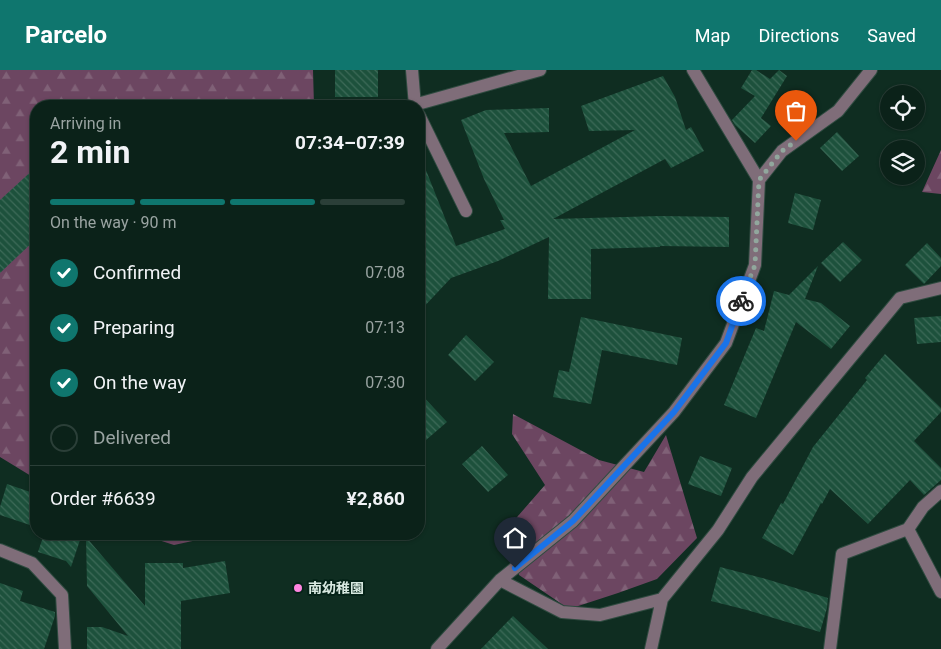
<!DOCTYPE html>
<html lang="en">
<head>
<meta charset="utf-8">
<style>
	:root { --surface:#0b2219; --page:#192f26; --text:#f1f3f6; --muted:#9aa4a2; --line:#2b3f38; --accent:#0f766e }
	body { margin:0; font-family:Roboto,"Noto Sans JP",sans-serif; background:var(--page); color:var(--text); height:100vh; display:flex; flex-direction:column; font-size:19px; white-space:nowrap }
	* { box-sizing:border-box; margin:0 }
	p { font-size:16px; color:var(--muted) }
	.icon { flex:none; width:28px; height:28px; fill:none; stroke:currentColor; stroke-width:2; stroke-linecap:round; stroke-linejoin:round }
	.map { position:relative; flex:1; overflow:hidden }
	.sheet { position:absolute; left:30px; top:30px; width:395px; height:440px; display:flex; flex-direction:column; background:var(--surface); border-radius:20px; box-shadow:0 1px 4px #0004,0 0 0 1px var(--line) }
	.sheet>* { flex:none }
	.tools { position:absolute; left:880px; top:15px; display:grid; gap:10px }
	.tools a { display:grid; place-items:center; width:45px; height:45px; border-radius:50%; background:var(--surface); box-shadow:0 1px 4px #0004,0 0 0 1px var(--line); font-size:25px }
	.pin { position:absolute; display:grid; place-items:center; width:42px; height:42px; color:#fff; margin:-51px -21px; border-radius:50% 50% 50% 0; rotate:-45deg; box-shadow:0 0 5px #0007 }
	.pin .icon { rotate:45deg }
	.courier { position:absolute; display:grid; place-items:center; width:50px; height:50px; margin:-25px; border:4px solid #1a73e8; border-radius:50%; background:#fff; color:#222; box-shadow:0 1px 6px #0007 }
	.head em { font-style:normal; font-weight:700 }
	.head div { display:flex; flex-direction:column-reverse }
	.head { display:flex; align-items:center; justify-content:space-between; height:85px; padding:0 20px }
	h1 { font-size:32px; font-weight:700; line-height:38px }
	.bar { display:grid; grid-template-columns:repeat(4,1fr); gap:8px 5px; align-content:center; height:60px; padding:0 20px }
	.bar i { height:6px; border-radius:4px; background:var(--line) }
	.bar .selected { background:var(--accent) }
	.bar p { grid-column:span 4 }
	.line { display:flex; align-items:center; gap:12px; padding:0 20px; border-top:1px solid var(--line) }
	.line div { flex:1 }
	ol { padding:0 20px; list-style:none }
	li { display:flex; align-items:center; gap:15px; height:55px }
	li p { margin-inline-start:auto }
	li .icon { padding:5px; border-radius:50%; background:var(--accent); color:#fff; stroke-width:4 }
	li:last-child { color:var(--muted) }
	li i { width:28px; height:28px; border:2px solid var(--line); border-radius:50% }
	header { display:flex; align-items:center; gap:30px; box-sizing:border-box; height:70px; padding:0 25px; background:var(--accent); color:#fff }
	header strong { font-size:24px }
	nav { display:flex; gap:28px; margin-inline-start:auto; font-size:18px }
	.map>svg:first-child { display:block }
</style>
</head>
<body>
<header>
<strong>Parcelo</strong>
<nav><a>Map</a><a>Directions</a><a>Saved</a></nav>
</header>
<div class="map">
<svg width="941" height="579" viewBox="0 0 941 579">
	<defs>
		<pattern id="forest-firs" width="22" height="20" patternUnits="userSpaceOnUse" patternTransform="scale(1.25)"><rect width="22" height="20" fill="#6c4661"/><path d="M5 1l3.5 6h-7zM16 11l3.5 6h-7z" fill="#806177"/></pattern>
		<pattern id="building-back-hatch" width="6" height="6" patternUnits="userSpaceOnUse" patternTransform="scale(1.25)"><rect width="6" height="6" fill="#1d513c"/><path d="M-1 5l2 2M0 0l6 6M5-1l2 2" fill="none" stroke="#3d6a58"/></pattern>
	</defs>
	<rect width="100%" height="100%" fill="#0f2d21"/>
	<path fill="url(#forest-firs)" d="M0 0H313L314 36H36V409L0 387Z
		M941 80V124L922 122Z
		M513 344 599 390 644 402 666 365 697 468 657 509 618 523 569 539 519 505 504 462 545 415 512 364Z
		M140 464H225L174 475Z"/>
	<path fill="url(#building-back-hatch)" d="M335 0H378V27H335Z
		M752 0H756L770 9 779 0 787 6 761 48 771 56 755 73 735 55 732 50 755 26 741 18Z
		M663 6 675 27 686 60 691 57 704 81 671 98 665 89 553 149 660 146 729 147V177L660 176V177L591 179V229H548L549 167 498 191 451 208 419 242V86L420 85 456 176 505 159 500 150H504L484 109 461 50 486 40 549 38V62L504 63 531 116 635 60 589 61 581 36Z
		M837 62 859 86 842 101 820 78Z
		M36 97V169L0 203V130Z
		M795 123 821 130 813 160 788 153Z
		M843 172 862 190 840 212 821 193Z
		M927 173 941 188V196L924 214 905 195Z
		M818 196 805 229 821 233 850 256 831 279 796 252 756 348 724 335 756 258 764 261 774 221 789 225Z
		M941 246V272L917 274 914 248Z
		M581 247 682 268 677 295 602 280 591 334 553 327 559 300 569 302Z
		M466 265 494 292 475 311 448 285Z
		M885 284 941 338V342L914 371 941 398V410L924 425 910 410 868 454 830 419 822 434 821 433 793 485 762 468 781 433 783 434 813 377 867 310 865 308Z
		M419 322 447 352 419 376Z
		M482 376 508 405 488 422 462 394Z
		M700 386 732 398 721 426 688 414Z
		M7 414 36 424V434L30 455 0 445V437Z
		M44 464H82L71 497 66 491 38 482Z
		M86 467 145 536V493H183V498L225 491 230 523 181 531V579H87V557H102L128 566 87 516Z
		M720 497 766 509 828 528 827 538 820 562 747 540 711 531Z
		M0 513 23 521 20 531 55 542V546L44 579H0Z
		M513 546 548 579H481Z"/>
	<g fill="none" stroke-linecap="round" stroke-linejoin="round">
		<g stroke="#2f4b40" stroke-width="14">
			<path id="minor" d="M412 0 415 36
				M414 35 540 0
				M419 45 466 141
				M759 110 782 81 838 41 871 0
				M941 421 923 437 908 459 941 522
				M0 480 32 493 62 525 65 579
				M500 510 562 542 600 545 662 529 718 460 752 407 900 228 941 218
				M437 579 500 510 573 451 674 342 726 273 755 195 759 110 693 0
				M651 579 662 529
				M830 579 842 484 908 459"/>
		</g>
		<use href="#minor" stroke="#7f6d79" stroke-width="12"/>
	</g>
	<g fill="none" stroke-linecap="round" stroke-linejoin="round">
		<path stroke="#91a79d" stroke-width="5" stroke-dasharray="0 9" d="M741 231 755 195 759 110 782 81 796 71"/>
		<path stroke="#1a73e8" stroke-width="6" d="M515 498 573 451 674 342 726 273 741 231"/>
	</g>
	<circle fill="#fe85e0" stroke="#052318" stroke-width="2" cx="298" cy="518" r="5"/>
	<g text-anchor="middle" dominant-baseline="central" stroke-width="4" stroke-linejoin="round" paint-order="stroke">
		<g font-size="14" font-weight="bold" fill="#d7e8e0" stroke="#052318" text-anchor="start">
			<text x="308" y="518">南幼稚園</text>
		</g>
	</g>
</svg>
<div class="tools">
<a><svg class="icon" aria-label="locate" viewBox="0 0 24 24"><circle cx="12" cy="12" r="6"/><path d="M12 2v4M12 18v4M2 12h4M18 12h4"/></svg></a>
<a><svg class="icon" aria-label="layers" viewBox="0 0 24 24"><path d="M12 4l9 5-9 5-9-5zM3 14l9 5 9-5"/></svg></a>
</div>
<div class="pin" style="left:796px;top:71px;background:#ea580c"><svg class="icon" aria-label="bag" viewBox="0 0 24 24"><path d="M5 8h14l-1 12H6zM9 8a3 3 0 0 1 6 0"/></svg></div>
<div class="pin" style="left:515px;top:498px;background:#1f2937"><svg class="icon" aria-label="home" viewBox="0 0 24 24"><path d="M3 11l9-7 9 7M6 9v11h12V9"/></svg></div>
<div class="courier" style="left:741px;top:231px"><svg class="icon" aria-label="bike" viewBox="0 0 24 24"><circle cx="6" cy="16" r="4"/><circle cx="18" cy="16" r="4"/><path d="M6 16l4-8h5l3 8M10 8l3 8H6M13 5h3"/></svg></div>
<section class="sheet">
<div class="head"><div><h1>2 min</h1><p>Arriving in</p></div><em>07:34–07:39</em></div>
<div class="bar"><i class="selected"></i><i class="selected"></i><i class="selected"></i><i></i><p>On the way · 90 m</p></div>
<ol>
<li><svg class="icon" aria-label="check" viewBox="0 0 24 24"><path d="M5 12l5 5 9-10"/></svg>Confirmed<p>07:08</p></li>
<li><svg class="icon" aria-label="check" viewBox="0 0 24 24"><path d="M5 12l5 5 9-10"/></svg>Preparing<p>07:13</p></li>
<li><svg class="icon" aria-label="check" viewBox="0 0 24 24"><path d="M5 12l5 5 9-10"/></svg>On the way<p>07:30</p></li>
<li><i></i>Delivered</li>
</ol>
<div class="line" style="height:65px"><div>Order #6639</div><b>¥2,860</b></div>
</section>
</div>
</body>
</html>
